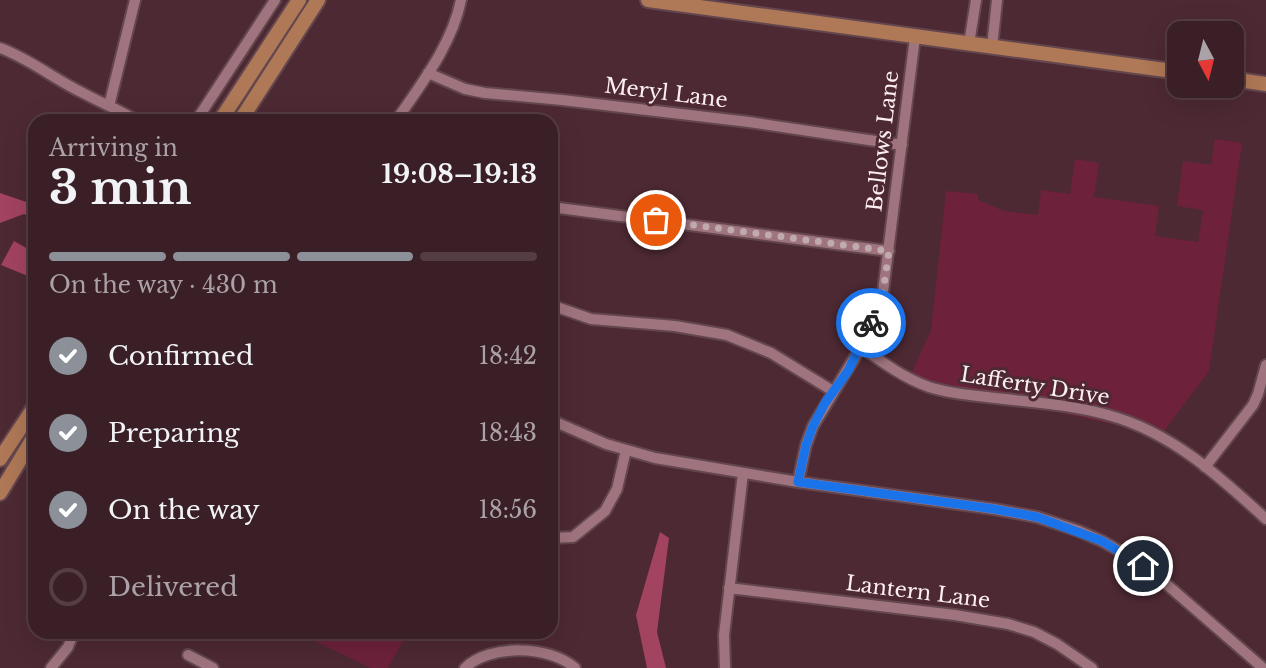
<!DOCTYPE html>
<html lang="en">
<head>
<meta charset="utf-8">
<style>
	:root { --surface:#3a1f26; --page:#41272e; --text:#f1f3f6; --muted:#aba2a7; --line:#543d43; --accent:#8c9099 }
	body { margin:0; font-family:"Libre Baskerville",serif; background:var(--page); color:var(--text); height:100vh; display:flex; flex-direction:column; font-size:26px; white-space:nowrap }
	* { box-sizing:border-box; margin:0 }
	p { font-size:23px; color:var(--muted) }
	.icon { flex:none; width:38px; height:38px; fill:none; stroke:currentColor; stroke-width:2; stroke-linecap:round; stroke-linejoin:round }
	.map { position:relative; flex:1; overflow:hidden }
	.drawer { position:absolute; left:28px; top:114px; width:530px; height:525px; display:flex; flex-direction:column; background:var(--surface); border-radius:21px; box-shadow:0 7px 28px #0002,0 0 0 2px var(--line) }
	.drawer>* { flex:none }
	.needle { width:46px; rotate:173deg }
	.controls { position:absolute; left:1167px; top:21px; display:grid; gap:14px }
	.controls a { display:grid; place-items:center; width:77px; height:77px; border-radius:14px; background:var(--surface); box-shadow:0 7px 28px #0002,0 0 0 2px var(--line); font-size:35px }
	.pin { position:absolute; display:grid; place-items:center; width:60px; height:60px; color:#fff; margin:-30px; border:4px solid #fff; border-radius:50%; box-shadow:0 2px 7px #0007 }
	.courier { position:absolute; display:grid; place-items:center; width:70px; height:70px; margin:-35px; border:5px solid #1a73e8; border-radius:50%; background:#fff; color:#222; box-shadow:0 2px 9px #0007 }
	.head em { font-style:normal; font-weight:700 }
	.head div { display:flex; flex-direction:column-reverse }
	.head { display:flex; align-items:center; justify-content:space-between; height:119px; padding:0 21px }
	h1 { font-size:46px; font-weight:700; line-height:52px }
	.bar { display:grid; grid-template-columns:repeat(4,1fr); gap:10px 7px; align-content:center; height:84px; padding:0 21px }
	.bar i { height:9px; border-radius:5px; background:var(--line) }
	.bar .active { background:var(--accent) }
	.bar p { grid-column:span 4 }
	ol { padding:0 21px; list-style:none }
	li { display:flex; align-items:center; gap:21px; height:77px }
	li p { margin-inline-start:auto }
	li .icon { padding:7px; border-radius:50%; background:var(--accent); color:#fff; stroke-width:4 }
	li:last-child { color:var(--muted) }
	li i { width:38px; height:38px; border:4px solid var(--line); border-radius:50% }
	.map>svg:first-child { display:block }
</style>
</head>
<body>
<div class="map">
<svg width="1266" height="668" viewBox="0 0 1266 668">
	<rect width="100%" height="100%" fill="#4d2933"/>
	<path fill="#6d213b" d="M1215 139 1242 143 1209 371 1161 435 909 379 931 330 946 191 978 194V200L1004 211 1038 215 1041 190 1070 194 1075 159 1099 163 1094 197 1159 206 1155 236 1198 242 1203 210 1177 206 1183 161 1211 165Z
		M296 632H408L388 668H371Z"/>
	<path fill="#a24360" d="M0 193 35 205V219L24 214 0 223Z
		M14 241 35 253V279L1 265Z
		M660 532 669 538 657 632 666 668H647L636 615Z"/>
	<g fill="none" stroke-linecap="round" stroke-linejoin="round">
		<g stroke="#63464e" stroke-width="14">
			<path id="minor" d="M969 44 976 0
				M992 47 997 0
				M0 48C30 59 54 79 83 93 101 103 120 110 137 121
				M428 73 465 89 485 93 562 100 749 122 902 145
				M109 106 135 0
				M196 121 275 0
				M396 121C421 84 452 45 461 0
				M551 207 889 251
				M551 305 591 319 675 326 727 335 771 353 833 391
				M861 347C882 362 904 378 929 387 948 393 967 395 987 397 1027 402 1069 404 1108 415 1171 432 1219 476 1266 519
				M551 420 606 444 655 458 798 482 994 509 1037 517 1079 531 1102 541 1130 557 1157 576 1263 668
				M1205 467 1253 405 1258 394 1266 365
				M798 482 806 445 813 426 861 347 874 317 883 292 915 37
				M551 538 573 537 605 511 617 489 626 450
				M34 580H35
				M729 588 955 615 1008 624 1034 632 1057 644 1092 668
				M188 655 213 668
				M51 668 68 647 74 632
				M465 668C489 644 550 645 575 668
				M725 668 724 635 743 473"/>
		</g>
		<g stroke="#63464e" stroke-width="18">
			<path id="major" d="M648 0 1180 72
				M1232 79 1266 84
				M220 121 299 0
				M240 121 318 0
				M0 459 35 406
				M0 493 35 435"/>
		</g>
		<use href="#minor" stroke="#9f747e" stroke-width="10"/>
		<use href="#major" stroke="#af7856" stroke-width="14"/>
	</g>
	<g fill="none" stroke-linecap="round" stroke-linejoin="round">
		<path stroke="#bfaaae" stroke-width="7" stroke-dasharray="0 12.6" d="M656 220 889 251 883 292 871 323"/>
		<path stroke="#1a73e8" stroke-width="9" d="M871 323 848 371 825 403 813 426 806 445 798 482 994 509 1037 517 1102 541 1143 566"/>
	</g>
	<g text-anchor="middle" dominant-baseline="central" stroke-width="6" stroke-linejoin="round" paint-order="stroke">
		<g font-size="21" fill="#fdeff1" stroke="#4d2933">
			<text transform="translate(666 93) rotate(7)">Meryl Lane</text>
			<text transform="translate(883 141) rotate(-83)">Bellows Lane</text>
			<text transform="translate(1035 386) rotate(9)">Lafferty Drive</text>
			<text transform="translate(918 592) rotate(7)">Lantern Lane</text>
		</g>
	</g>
</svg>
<div class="controls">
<a><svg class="needle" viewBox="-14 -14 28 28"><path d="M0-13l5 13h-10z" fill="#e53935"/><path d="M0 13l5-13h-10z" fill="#aba2a7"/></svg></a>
</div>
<div class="pin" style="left:656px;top:220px;background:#ea580c"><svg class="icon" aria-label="bag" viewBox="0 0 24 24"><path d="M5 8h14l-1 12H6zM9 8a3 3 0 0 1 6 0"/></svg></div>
<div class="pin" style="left:1143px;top:566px;background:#1f2937"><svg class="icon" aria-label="home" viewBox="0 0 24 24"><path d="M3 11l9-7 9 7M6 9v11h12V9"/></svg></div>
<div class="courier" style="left:871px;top:323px"><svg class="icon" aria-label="bike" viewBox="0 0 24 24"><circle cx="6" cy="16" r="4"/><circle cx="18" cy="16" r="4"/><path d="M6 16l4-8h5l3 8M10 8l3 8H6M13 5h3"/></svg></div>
<section class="drawer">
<div class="head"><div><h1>3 min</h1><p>Arriving in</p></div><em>19:08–19:13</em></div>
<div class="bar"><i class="active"></i><i class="active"></i><i class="active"></i><i></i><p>On the way · 430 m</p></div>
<ol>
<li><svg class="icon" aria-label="check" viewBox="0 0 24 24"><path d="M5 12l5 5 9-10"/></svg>Confirmed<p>18:42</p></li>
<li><svg class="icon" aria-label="check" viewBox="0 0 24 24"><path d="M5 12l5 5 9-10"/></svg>Preparing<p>18:43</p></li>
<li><svg class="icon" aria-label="check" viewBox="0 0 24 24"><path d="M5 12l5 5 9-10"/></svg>On the way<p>18:56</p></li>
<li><i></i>Delivered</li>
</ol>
</section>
</div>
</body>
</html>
